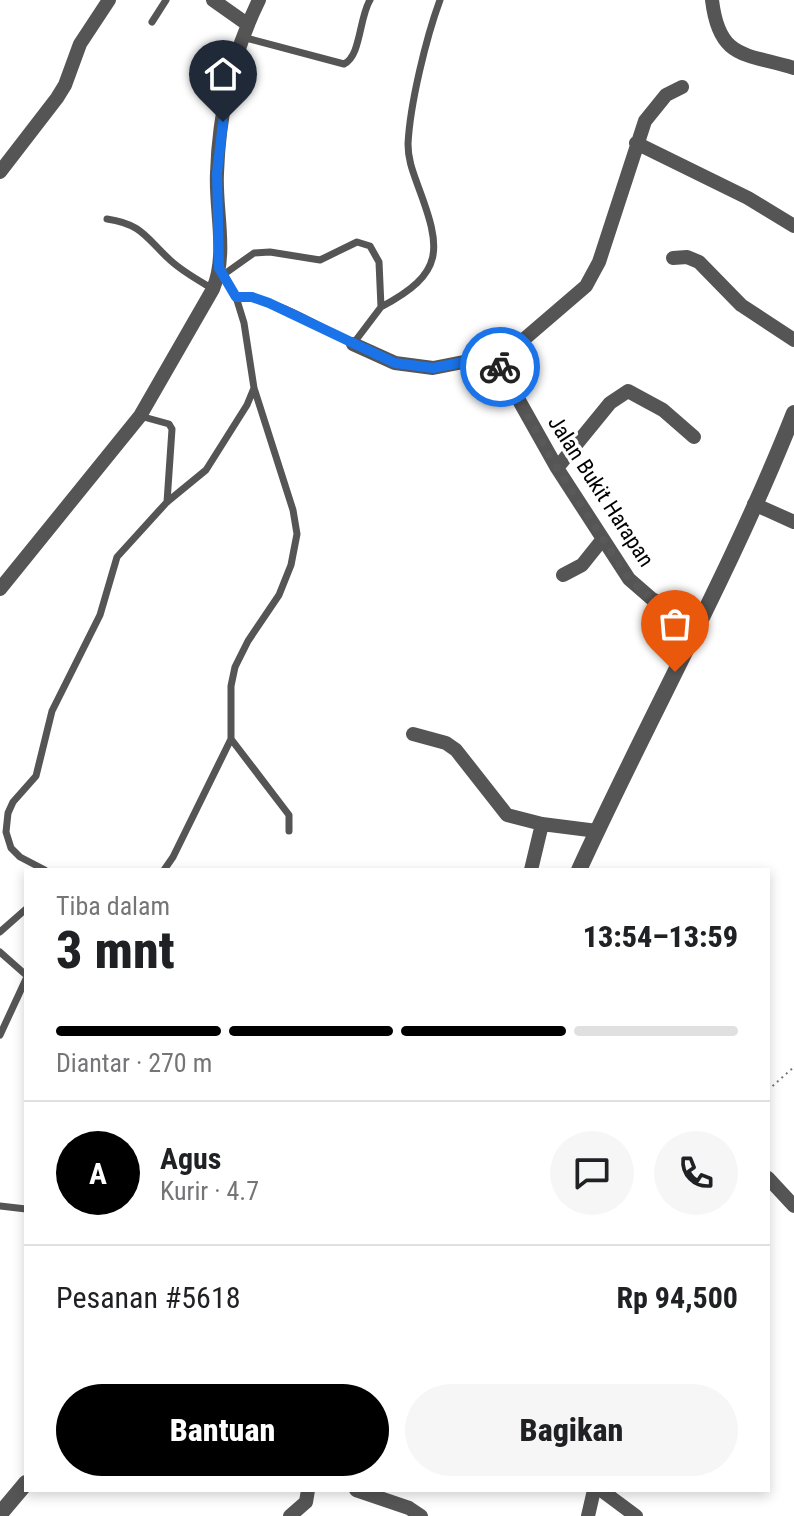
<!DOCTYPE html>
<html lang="id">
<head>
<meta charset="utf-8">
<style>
	:root { --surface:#fff; --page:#f6f6f6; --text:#202124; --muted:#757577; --line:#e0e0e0; --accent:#000 }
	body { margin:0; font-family:"Roboto Condensed",sans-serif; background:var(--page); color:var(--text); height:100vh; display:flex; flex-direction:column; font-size:30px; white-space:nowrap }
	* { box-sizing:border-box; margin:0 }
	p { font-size:26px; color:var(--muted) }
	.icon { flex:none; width:44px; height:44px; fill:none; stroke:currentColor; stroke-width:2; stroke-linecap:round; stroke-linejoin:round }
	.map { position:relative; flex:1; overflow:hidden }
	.drawer { position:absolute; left:24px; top:868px; width:746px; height:624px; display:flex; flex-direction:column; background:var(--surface); border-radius:0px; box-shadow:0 4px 12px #0003 }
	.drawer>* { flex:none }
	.pin { position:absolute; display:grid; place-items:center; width:68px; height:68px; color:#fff; margin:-82px -34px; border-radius:50% 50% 50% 0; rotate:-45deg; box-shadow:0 0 8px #0007 }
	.pin .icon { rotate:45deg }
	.courier { position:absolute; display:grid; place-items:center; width:80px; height:80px; margin:-40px; border:6px solid #1a73e8; border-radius:50%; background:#fff; color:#222; box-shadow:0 2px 10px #0007 }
	.head em { font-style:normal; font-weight:800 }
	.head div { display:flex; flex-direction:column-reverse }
	.head { display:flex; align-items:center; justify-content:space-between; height:136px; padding:0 32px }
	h1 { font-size:52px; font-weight:800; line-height:60px }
	.bar { display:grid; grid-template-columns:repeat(4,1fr); gap:12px 8px; align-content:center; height:96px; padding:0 32px }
	.bar i { height:10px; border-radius:6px; background:var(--line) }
	.bar .current { background:var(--accent) }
	.bar p { grid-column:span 4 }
	.line { display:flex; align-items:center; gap:20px; padding:0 32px; border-top:2px solid var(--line) }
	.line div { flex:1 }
	.round { display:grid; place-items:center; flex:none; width:84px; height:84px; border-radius:42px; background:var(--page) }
	.cta { display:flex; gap:16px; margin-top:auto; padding:16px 32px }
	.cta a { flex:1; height:92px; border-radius:48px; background:var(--accent); color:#fff; font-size:32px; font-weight:800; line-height:92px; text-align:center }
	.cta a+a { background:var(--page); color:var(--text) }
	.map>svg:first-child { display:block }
</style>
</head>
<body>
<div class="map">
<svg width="794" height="1516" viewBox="0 0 794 1516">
	<rect width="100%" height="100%" fill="#fff"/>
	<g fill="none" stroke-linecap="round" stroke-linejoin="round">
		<path stroke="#777" stroke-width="2" stroke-dasharray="2 4" stroke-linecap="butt" d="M768 1090 794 1067"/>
		<path stroke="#555" stroke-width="7" d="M152 22 166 0
			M242 37 344 64C361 56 359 18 370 0
			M107 219C142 224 146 238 170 260 183 272 198 280 213 289
			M223 275 254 253 270 252 320 260 357 242 370 246 379 262 381 307 353 344C320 327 273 296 236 297
			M381 307C445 273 442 250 418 186 413 172 408 160 408 144 410 104 426 38 440 0
			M140 416 169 424 172 429 167 502
			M231 739 289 815V831
			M45 870 20 857 11 848 6 832 8 813 13 802 36 776 52 711 100 615 117 557 167 502 206 470 247 405 254 388
			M164 870 173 857 231 739V686L235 667 248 641 279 595 291 565 297 534 293 510 254 388 244 323 236 297 220 270
			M0 932 26 909
			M0 952 26 975
			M0 1035 26 979
			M0 1206 26 1209"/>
		<path stroke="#555" stroke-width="14" d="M213 0 247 24
			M712 0C719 59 744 53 794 68
			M636 143 748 198 794 226
			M0 172 57 98 65 85 80 44 109 0
			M673 258 687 257 699 262 741 305 794 340
			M353 344 395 363 433 368 494 356 522 341 586 286 599 262 645 121 666 95 682 87
			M494 356 557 468 629 579 652 599 699 624
			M557 468 610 403 628 391 663 410 694 437
			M754 504 794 522
			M563 575 582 565 602 540
			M0 589 140 416 213 289C228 254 215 209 217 173 219 113 233 53 259 0
			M413 734 446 743 456 750 507 815 542 824 597 831
			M531 870 542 824
			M768 1178 794 1206
			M356 1490 409 1508 421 1516
			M601 1490 636 1516
			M290 1516 306 1502 308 1490
			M588 1516 594 1490"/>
		<path stroke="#555" stroke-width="16" d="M579 870C649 717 732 570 794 413
			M0 1514 26 1483"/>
	</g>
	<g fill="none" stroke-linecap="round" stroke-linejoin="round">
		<path stroke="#595959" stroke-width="8" stroke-dasharray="0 14.4" d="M500 367 557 468 629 579 652 599 699 624 675 672"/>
		<path stroke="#1a73e8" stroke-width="10" d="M223 122 217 173 219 268 236 297H252L269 303 395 363 433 368 494 356 500 367"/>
	</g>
	<g text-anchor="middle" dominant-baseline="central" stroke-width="7" stroke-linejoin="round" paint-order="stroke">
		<g font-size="22" fill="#000" stroke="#fff">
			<text transform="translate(601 491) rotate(57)">Jalan Bukit Harapan</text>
		</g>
	</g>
</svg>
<div class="pin" style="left:675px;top:672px;background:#ea580c"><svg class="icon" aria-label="bag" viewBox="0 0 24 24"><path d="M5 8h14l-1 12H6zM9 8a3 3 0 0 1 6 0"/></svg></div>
<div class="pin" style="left:223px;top:122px;background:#1f2937"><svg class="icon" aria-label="home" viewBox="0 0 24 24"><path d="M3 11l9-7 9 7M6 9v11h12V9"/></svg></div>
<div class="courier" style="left:500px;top:367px"><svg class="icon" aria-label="bike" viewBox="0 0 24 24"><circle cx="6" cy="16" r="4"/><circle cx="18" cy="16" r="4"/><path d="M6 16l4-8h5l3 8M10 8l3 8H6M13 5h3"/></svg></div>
<section class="drawer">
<div class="head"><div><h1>3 mnt</h1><p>Tiba dalam</p></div><em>13:54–13:59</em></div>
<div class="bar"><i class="current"></i><i class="current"></i><i class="current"></i><i></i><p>Diantar · 270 m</p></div>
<div class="line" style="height:144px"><b class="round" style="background:var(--accent);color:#fff">A</b><div><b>Agus</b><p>Kurir · 4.7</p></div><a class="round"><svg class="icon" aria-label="chat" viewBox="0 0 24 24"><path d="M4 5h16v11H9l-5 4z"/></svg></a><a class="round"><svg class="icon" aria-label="phone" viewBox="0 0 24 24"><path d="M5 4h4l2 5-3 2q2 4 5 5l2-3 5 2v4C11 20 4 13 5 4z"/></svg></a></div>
<div class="line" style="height:104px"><div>Pesanan #5618</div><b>Rp 94,500</b></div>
<div class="cta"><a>Bantuan</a><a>Bagikan</a></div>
</section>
</div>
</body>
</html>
